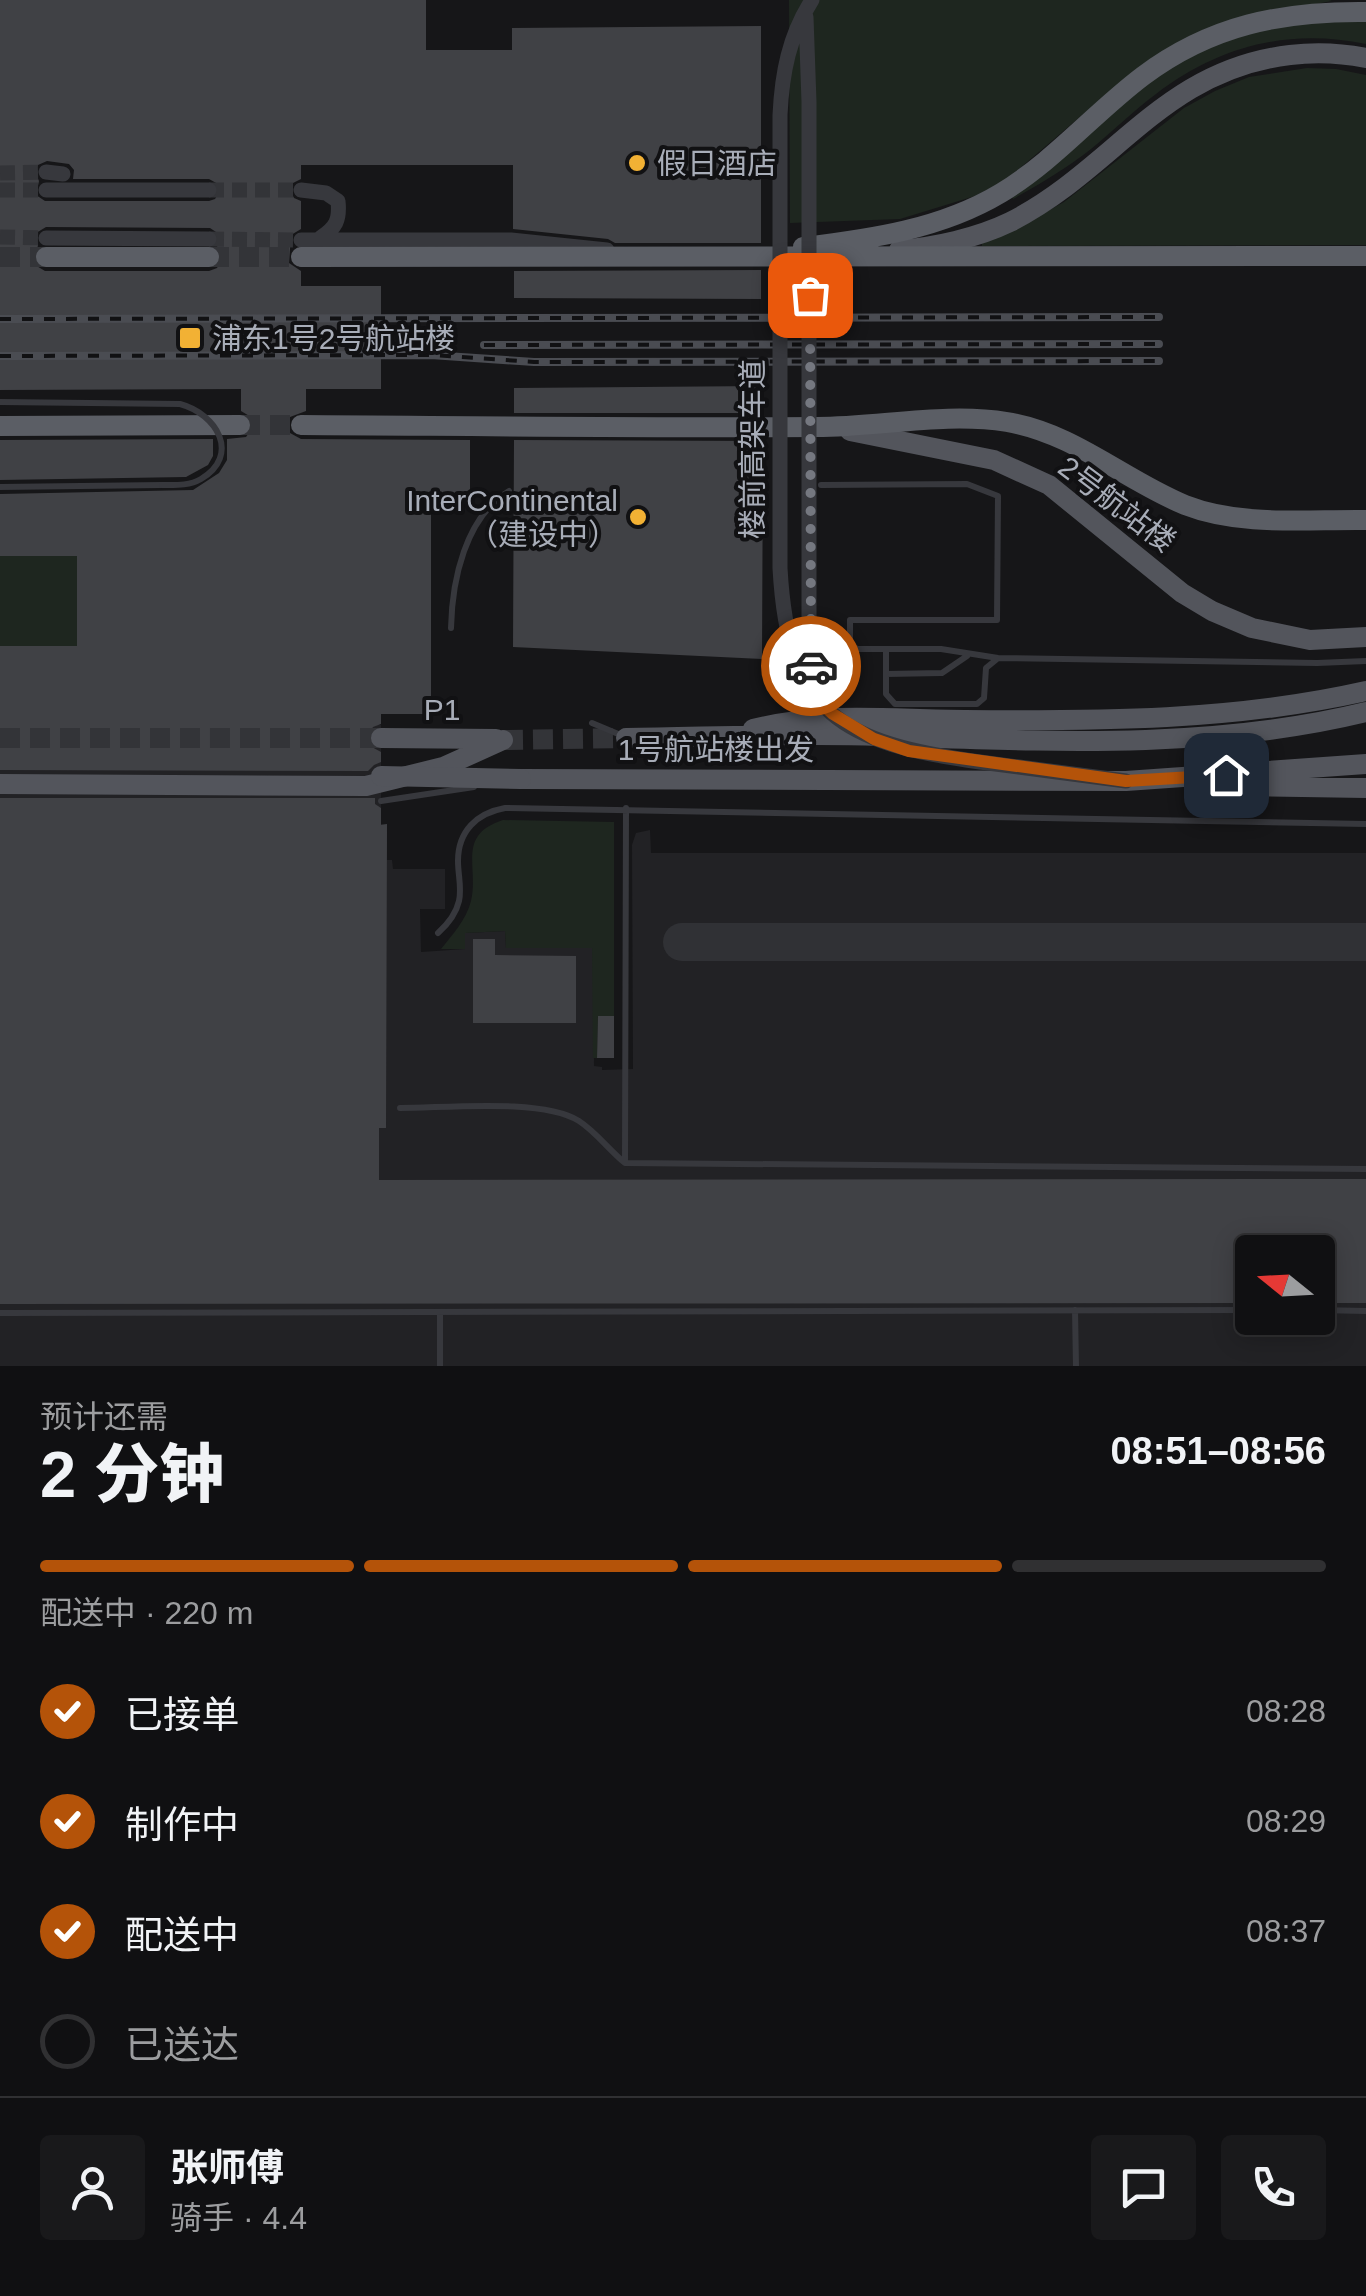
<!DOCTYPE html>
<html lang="zh">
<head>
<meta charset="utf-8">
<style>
	:root { --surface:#101012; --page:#19191b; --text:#f1f3f6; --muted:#9c9d9f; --line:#303032; --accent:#b45309 }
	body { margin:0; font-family:Helvetica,"Noto Sans SC",sans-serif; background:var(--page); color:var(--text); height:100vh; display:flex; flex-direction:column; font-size:38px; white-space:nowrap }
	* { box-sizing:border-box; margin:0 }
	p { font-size:32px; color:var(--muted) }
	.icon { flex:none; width:55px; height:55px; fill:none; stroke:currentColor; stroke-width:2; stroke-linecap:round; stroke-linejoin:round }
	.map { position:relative; height:1366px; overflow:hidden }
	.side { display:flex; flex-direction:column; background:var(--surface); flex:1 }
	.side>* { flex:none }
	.needle { width:65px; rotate:288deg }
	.controls { position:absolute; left:1235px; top:1235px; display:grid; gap:20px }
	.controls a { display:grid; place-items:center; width:100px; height:100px; border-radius:10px; background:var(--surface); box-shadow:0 5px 25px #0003,0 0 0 2px var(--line); font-size:50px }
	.pin { position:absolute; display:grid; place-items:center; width:85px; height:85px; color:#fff; margin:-42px; border-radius:20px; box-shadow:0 5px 15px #0006 }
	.courier { position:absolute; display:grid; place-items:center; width:100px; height:100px; margin:-50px; border:8px solid #b45309; border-radius:50%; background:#fff; color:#222; box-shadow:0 2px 12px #0007 }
	.overview em { font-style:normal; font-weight:800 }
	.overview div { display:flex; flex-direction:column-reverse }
	.overview { display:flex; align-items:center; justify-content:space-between; height:170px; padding:0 40px }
	h1 { font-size:65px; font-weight:800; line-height:75px }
	.bar { display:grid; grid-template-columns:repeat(4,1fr); gap:15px 10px; align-content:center; height:120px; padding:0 40px }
	.bar i { height:12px; border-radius:8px; background:var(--line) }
	.bar .active { background:var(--accent) }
	.bar p { grid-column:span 4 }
	.line { display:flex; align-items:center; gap:25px; padding:0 40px; border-top:2px solid var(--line) }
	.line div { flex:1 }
	.round { display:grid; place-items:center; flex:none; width:105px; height:105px; border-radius:10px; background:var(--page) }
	ol { padding:0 40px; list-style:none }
	li { display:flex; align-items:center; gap:30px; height:110px }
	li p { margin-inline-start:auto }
	li .icon { padding:10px; border-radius:50%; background:var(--accent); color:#fff; stroke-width:4 }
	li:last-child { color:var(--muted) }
	li i { width:55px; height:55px; border:5px solid var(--line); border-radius:50% }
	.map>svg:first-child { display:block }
</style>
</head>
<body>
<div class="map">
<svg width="1366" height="1366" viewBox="0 0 1366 1366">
	<rect width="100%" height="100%" fill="#161618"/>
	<path fill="#222225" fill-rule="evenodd" d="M381 725V824H387V860H392L393 869H445V909H420L421 952 465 949V933L505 931 506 948H593L594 1066 602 1067V1070L633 1069 632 845 636 833 650 830 651 853H1366V1366H0V726ZM1252 1252H1318V1318H1252Z"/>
	<path fill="#1e261f" d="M789 0H1329L1332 1 1262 14 1135 70 1006 180 975 196 900 219 790 223Z
		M1303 20 1366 21V44C1288 28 1219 46 1156 94 1133 111 1113 131 1091 149 1067 168 1040 184 1013 199L1011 195C1077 141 1142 74 1221 41 1246 30 1276 26 1303 20Z
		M1307 68 1336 69 1366 75V245L982 246 981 240 1028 222 1064 202 1184 108 1215 91 1249 77Z
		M0 556H77V646H0Z
		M503 820 614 822V1016H598L597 1058H593L592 948H506L505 931 465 933V949H441C453 934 466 920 471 901 479 867 456 835 503 820Z"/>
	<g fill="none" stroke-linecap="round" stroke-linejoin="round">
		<path stroke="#303135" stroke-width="38" d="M682 942H1366"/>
	</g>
	<path fill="#404145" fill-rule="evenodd" d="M0 0H426V50H512V28L761 26V243H615L608 239 513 229V165H301V179L293 183 290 190 294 198 301 201V229L291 235 289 263 301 271V286H381V389H306V411L290 417V433L301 439 470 440V498H431V714H381V724L373 727 367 737 370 746 381 752V762L374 765 368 771 0 770V646H77V556H0V494L193 490 219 473 227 460V439L246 437 254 426 251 417 241 411V389L0 390ZM47 161 69 164 74 170 73 179H209L218 184 220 191 215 199 209 201H45L36 195 39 181 35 172 38 165ZM46 227 210 228 219 234 217 246 223 258 217 268 209 271H45L35 265 32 256 38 246 36 233Z
		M761 270V299L514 298V271Z
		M763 386V413H514V388Z
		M213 439V456L208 465 186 477 0 480V440Z
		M514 440 763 441 762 659 513 647Z
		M0 798H375V804L381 808V825L387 824 386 1128H379V1180L1366 1179V1303H1318V1252H1252V1303L0 1304Z
		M473 939H495V955L576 956V1023H473Z
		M598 1016H614V1058H597Z"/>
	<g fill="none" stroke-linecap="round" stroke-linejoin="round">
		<path stroke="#333438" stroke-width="15" stroke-dasharray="15 8" stroke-linecap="butt" d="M0 173 46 172
			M0 190H46
			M209 190H301
			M0 237 46 238
			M209 239 301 240"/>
		<path stroke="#333438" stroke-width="20" stroke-dasharray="20 10" stroke-linecap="butt" d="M0 738H381
			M503 740 626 738"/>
		<path stroke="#333438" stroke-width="20" stroke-dasharray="20 10" stroke-linecap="butt" d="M0 257H46
			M209 257H301
			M240 425H301"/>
		<path stroke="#37383d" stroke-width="6" d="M821 485 967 484 998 496 997 620H850V644L857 649H941L998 658 1317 663 1366 661
			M0 487 162 485
			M451 628C452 581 465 517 509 491
			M886 649V694L895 704H977L984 698 986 668 997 659
			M886 674 942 673 967 656
			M592 723 623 736
			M381 801 474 787
			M438 933C448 924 456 914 459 901 462 888 458 875 458 861 458 831 477 813 505 808L1366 824
			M400 1108C446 1108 542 1098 579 1121 596 1132 609 1150 625 1163L1366 1169
			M625 1162 626 808
			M1075 1310 1076 1366
			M1318 1310 1366 1311
			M0 1313 1252 1310
			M440 1366V1313"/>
		<path stroke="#37383d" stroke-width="15" d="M46 172 63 174
			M46 190H209
			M301 190 326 193 338 201C340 220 336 228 320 238
			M46 238 209 239
			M301 240H511L607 250"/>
		<path stroke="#53555c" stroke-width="20" d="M899 250C935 247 977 238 1010 222 1115 169 1162 70 1290 55 1315 52 1341 53 1366 58
			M850 431 994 460 1049 485 1182 593 1212 611 1252 628 1310 640 1366 637
			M753 729C825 711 893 720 965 720 1101 721 1233 721 1366 691
			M381 738 496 739
			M626 738C710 737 795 733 879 736 1041 741 1207 751 1366 712
			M521 779 1126 781 1366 764
			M0 784 366 786 443 767 503 740
			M1233 786 1366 788"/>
		<path stroke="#5b5e65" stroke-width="20" d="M803 247C871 239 941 229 1001 193 1054 161 1094 113 1143 76 1211 25 1282 11 1366 12
			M46 257H209
			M301 257 1366 256
			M301 425C473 426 645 428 817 427 880 427 945 412 1007 422 1074 433 1124 480 1185 505 1241 527 1308 519 1366 520
			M1 426 240 425"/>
		<g stroke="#4a4c52" stroke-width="8">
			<path id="rail" d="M0 319 1159 317
				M484 345 1159 344
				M0 356 431 355 534 362 1159 361"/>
		</g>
		<use href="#rail" stroke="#111113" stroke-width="4" stroke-dasharray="11" stroke-linecap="butt"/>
		<path stroke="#37383d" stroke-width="6" d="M0 402 180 404C217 414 241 455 201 479 189 486 175 485 162 485"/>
		<path stroke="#37383d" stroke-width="15" d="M812 0C789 36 782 73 780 115V568C788 716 843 743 980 762 1029 768 1077 775 1126 781
			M806 17 809 102V641L817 688"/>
		<path stroke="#53555c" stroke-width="20" d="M381 776 521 779"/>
	</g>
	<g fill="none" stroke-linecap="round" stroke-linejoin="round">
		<path stroke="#757880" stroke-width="10" stroke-dasharray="0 18" d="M810 295 811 666"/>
		<path stroke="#b45309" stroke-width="12" d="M811 666 822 704 833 714 874 739 909 751 1126 781 1226 775"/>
	</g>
	<g fill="#f2b134" stroke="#111113" stroke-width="4">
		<circle cx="637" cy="163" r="10"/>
		<rect x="178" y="326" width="24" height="24" rx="5"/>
		<circle cx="638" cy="517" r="10"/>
	</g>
	<g text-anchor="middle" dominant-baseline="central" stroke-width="8" stroke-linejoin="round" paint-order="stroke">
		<g font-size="30" fill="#a8adb8" stroke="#111113" text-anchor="start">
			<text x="657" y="163">假日酒店</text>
			<text x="212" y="338">浦东1号2号航站楼</text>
			<text x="618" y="500" text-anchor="end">InterContinental<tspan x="618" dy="34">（建设中）</tspan></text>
		</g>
		<g font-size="30" fill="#a8adb8" stroke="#111113">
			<text transform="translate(752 449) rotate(-90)">楼前高架车道</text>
			<text transform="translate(1117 504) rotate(37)">2号航站楼</text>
			<text x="442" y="709">P1</text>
			<text x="716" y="749">1号航站楼出发</text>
		</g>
	</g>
</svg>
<div class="controls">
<a><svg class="needle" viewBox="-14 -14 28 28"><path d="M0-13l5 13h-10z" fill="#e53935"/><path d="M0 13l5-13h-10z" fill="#9c9d9f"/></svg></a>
</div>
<div class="pin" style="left:810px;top:295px;background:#ea580c"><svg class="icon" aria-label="bag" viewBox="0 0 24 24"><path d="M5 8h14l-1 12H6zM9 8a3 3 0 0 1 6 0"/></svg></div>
<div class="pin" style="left:1226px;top:775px;background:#1f2937"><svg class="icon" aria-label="home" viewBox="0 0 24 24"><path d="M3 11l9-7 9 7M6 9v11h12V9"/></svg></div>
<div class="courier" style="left:811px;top:666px"><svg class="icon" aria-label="car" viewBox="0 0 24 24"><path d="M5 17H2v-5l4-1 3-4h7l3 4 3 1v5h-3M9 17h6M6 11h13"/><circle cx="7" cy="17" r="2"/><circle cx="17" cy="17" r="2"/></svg></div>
</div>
<section class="side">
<div class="overview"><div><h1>2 分钟</h1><p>预计还需</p></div><em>08:51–08:56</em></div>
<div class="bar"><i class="active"></i><i class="active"></i><i class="active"></i><i></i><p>配送中 · 220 m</p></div>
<ol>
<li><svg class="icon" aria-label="check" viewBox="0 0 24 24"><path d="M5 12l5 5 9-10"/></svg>已接单<p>08:28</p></li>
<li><svg class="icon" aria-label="check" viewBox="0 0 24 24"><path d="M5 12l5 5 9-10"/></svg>制作中<p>08:29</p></li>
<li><svg class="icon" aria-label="check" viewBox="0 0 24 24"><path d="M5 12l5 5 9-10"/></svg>配送中<p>08:37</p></li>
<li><i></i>已送达</li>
</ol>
<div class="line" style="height:180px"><a class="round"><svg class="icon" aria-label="person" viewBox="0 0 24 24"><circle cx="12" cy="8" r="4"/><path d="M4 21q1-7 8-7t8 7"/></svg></a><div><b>张师傅</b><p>骑手 · 4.4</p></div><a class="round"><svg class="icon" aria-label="chat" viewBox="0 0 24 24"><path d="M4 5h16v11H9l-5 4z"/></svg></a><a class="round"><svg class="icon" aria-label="phone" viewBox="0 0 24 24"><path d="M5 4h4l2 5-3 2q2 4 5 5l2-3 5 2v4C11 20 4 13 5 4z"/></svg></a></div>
</section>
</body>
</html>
